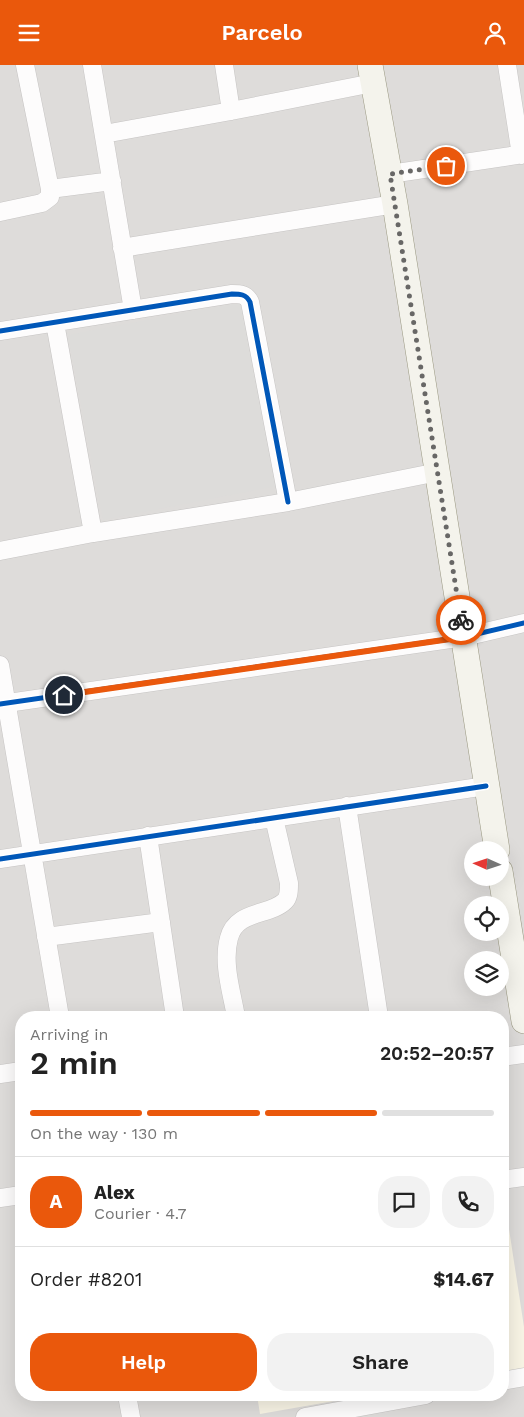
<!DOCTYPE html>
<html lang="en">
<head>
<meta charset="utf-8">
<style>
	:root { --surface:#fff; --page:#f2f2f2; --text:#222; --muted:#767676; --line:#e0e0e0; --accent:#ea580c }
	body { margin:0; font-family:"Work Sans",sans-serif; background:var(--page); color:var(--text); height:100vh; display:flex; flex-direction:column; font-size:19px; white-space:nowrap }
	* { box-sizing:border-box; margin:0 }
	p { font-size:16px; color:var(--muted) }
	.icon { flex:none; width:28px; height:28px; fill:none; stroke:currentColor; stroke-width:2; stroke-linecap:round; stroke-linejoin:round }
	.map { position:relative; flex:1; overflow:hidden }
	.side { position:absolute; left:15px; top:946px; width:494px; height:390px; display:flex; flex-direction:column; background:var(--surface); border-radius:20px; box-shadow:0 5px 20px #0002 }
	.side>* { flex:none }
	.needle { width:32px; rotate:273deg }
	.controls { position:absolute; left:464px; top:776px; display:grid; gap:10px }
	.controls a { display:grid; place-items:center; width:45px; height:45px; border-radius:50%; background:var(--surface); box-shadow:0 5px 20px #0002; font-size:25px }
	.pin { position:absolute; display:grid; place-items:center; width:42px; height:42px; color:#fff; margin:-21px; border:2px solid #fff; border-radius:50%; box-shadow:0 1px 5px #0007 }
	.courier { position:absolute; display:grid; place-items:center; width:50px; height:50px; margin:-25px; border:4px solid #ea580c; border-radius:50%; background:#fff; color:#222; box-shadow:0 1px 6px #0007 }
	.overview em { font-style:normal; font-weight:600 }
	.overview div { display:flex; flex-direction:column-reverse }
	.overview { display:flex; align-items:center; justify-content:space-between; height:85px; padding:0 15px }
	h1 { font-size:32px; font-weight:600; line-height:38px }
	.bar { display:grid; grid-template-columns:repeat(4,1fr); gap:8px 5px; align-content:center; height:60px; padding:0 15px }
	.bar i { height:6px; border-radius:4px; background:var(--line) }
	.bar .on { background:var(--accent) }
	.bar p { grid-column:span 4 }
	.line { display:flex; align-items:center; gap:12px; padding:0 15px; border-top:1px solid var(--line) }
	.line div { flex:1 }
	.round { display:grid; place-items:center; flex:none; width:52px; height:52px; border-radius:20px; background:var(--page) }
	.cta { display:flex; gap:10px; margin-top:auto; padding:10px 15px }
	.cta a { flex:1; height:58px; border-radius:20px; background:var(--accent); color:#fff; font-size:20px; font-weight:600; line-height:58px; text-align:center }
	.cta a+a { background:var(--page); color:var(--text) }
	header { display:flex; justify-content:space-between; align-items:center; height:65px; padding:0 15px; background:var(--accent); color:#fff; font-size:22px; font-weight:600 }
	.map>svg:first-child { display:block }
</style>
</head>
<body>
<header><svg class="icon" aria-label="menu" viewBox="0 0 24 24"><path d="M4 6h16M4 12h16M4 18h16"/></svg>Parcelo<svg class="icon" aria-label="person" viewBox="0 0 24 24"><circle cx="12" cy="8" r="4"/><path d="M4 21q1-7 8-7t8 7"/></svg></header>
<div class="map">
<svg width="524" height="1352" viewBox="0 0 524 1352">
	<rect width="100%" height="100%" fill="#efece9"/>
	<path fill="#dedcda" fill-rule="evenodd" d="M0 0H524V1352H0ZM472 785H500V812H472ZM472 840H500V868H472ZM472 895H500V922H472ZM21 952H502V1330H21Z"/>
	<path fill="#f8f4e5" d="M503 1125 524 1262V1303L503 1307Z
		M257 1330H368L260 1349Z"/>
	<path fill="#dddcda" d="M242 237 277 421 103 455 68 270Z"/>
	<g fill="none" stroke-linecap="round" stroke-linejoin="round">
		<g stroke="#c6c4c3" stroke-width="19">
			<path id="minor" d="M92 0 133 245
				M224 0 231 46
				M507 0 521 90
				M104 69 231 46 373 18
				M390 109 524 89
				M50 124 112 116
				M0 147 42 138 50 132V124L25 0
				M122 183 395 139
				M55 258 93 468
				M0 266 232 229C240 229 246 229 250 237L288 437
				M0 486 93 468 288 437 438 407
				M0 600 60 952
				M0 639 464 572 524 558
				M347 741 379 952
				M148 771 175 952
				M0 794 486 721
				M46 872 161 857
				M236 952C232 928 222 898 229 873 236 845 270 851 285 836 289 832 289 825 289 818L274 753
				M502 992 524 989
				M0 1009 21 1006
				M502 1115 524 1112
				M0 1133 21 1130
				M502 1316 524 1312
				M127 1330 131 1352
				M305 1352 426 1330"/>
		</g>
		<g stroke="#999780" stroke-width="26">
			<path id="secondary" d="M370 0 395 139 497 785
				M500 806 524 956"/>
		</g>
		<use href="#minor" stroke="#fdfcfc" stroke-width="18"/>
		<use href="#secondary" stroke="#f4f3ec" stroke-width="25"/>
		<g stroke="#fff" stroke-width="8">
			<path id="cycleway" d="M0 266 232 229C240 229 246 229 250 237L288 437
				M0 639 464 572 524 558
				M0 794 486 721"/>
		</g>
		<use href="#cycleway" stroke="#0057b8" stroke-width="5"/>
	</g>
	<g fill="none" stroke-linecap="round" stroke-linejoin="round">
		<path stroke="#686766" stroke-width="5" stroke-dasharray="0 9" d="M446 101 390 109 461 555"/>
		<path stroke="#ea580c" stroke-width="6" d="M64 630 464 572 461 555"/>
	</g>
</svg>
<div class="controls">
<a><svg class="needle" viewBox="-14 -14 28 28"><path d="M0-13l5 13h-10z" fill="#e53935"/><path d="M0 13l5-13h-10z" fill="#767676"/></svg></a>
<a><svg class="icon" aria-label="locate" viewBox="0 0 24 24"><circle cx="12" cy="12" r="6"/><path d="M12 2v4M12 18v4M2 12h4M18 12h4"/></svg></a>
<a><svg class="icon" aria-label="layers" viewBox="0 0 24 24"><path d="M12 4l9 5-9 5-9-5zM3 14l9 5 9-5"/></svg></a>
</div>
<div class="pin" style="left:446px;top:101px;background:#ea580c"><svg class="icon" aria-label="bag" viewBox="0 0 24 24"><path d="M5 8h14l-1 12H6zM9 8a3 3 0 0 1 6 0"/></svg></div>
<div class="pin" style="left:64px;top:630px;background:#1f2937"><svg class="icon" aria-label="home" viewBox="0 0 24 24"><path d="M3 11l9-7 9 7M6 9v11h12V9"/></svg></div>
<div class="courier" style="left:461px;top:555px"><svg class="icon" aria-label="bike" viewBox="0 0 24 24"><circle cx="6" cy="16" r="4"/><circle cx="18" cy="16" r="4"/><path d="M6 16l4-8h5l3 8M10 8l3 8H6M13 5h3"/></svg></div>
<section class="side">
<div class="overview"><div><h1>2 min</h1><p>Arriving in</p></div><em>20:52–20:57</em></div>
<div class="bar"><i class="on"></i><i class="on"></i><i class="on"></i><i></i><p>On the way · 130 m</p></div>
<div class="line" style="height:90px"><b class="round" style="background:var(--accent);color:#fff">A</b><div><b>Alex</b><p>Courier · 4.7</p></div><a class="round"><svg class="icon" aria-label="chat" viewBox="0 0 24 24"><path d="M4 5h16v11H9l-5 4z"/></svg></a><a class="round"><svg class="icon" aria-label="phone" viewBox="0 0 24 24"><path d="M5 4h4l2 5-3 2q2 4 5 5l2-3 5 2v4C11 20 4 13 5 4z"/></svg></a></div>
<div class="line" style="height:65px"><div>Order #8201</div><b>$14.67</b></div>
<div class="cta"><a>Help</a><a>Share</a></div>
</section>
</div>
</body>
</html>
